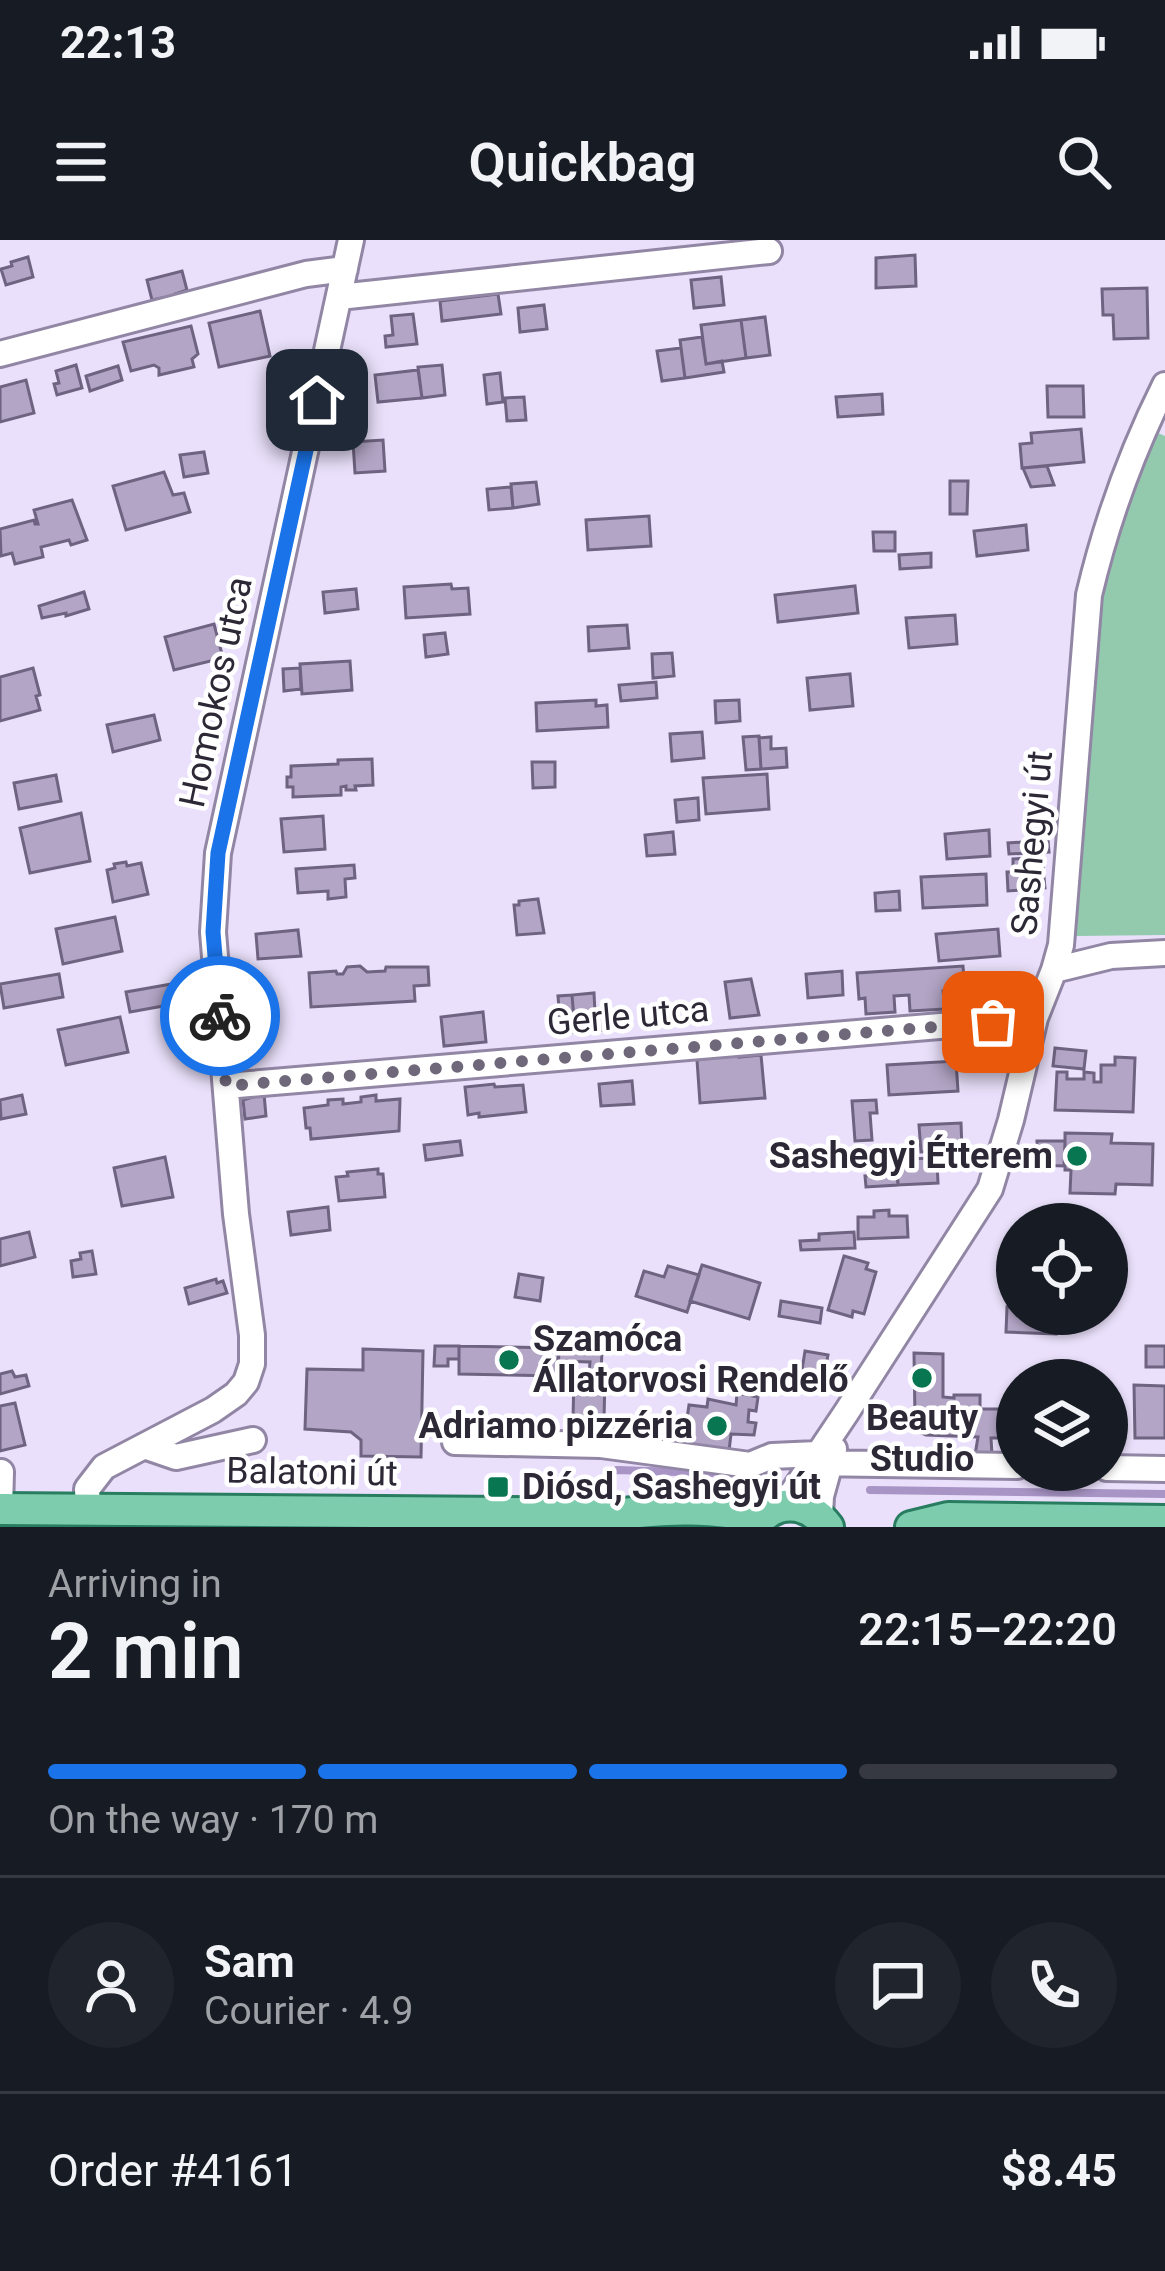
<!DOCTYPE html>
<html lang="en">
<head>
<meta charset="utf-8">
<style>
	:root { --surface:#171b24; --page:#20242c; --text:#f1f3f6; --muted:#9ea1a6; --line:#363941; --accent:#1a73e8 }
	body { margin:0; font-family:Roboto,sans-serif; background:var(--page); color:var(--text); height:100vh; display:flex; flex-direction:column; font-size:45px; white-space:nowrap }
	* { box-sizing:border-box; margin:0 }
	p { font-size:39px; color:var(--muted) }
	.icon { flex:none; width:66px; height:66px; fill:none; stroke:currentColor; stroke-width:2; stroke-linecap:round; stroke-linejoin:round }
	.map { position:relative; height:1287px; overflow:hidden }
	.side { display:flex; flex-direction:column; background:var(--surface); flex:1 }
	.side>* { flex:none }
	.tools { position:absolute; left:996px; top:963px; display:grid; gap:24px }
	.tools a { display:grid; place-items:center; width:132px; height:132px; border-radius:50%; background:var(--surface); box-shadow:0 3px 9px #0004; font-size:60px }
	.pin { position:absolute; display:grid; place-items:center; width:102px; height:102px; color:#fff; margin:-51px; border-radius:24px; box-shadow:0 6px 18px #0006 }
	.courier { position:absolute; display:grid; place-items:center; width:120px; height:120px; margin:-60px; border:9px solid #1a73e8; border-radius:50%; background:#fff; color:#222; box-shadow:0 3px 15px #0007 }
	.headline em { font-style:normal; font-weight:600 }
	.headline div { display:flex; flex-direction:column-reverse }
	.headline { display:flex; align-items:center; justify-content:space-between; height:204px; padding:0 48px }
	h1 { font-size:78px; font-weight:600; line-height:90px }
	.bar { display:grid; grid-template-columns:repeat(4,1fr); gap:18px 12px; align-content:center; height:144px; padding:0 48px }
	.bar i { height:15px; border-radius:9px; background:var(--line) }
	.bar .current { background:var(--accent) }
	.bar p { grid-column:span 4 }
	.line { display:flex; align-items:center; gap:30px; padding:0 48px; border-top:3px solid var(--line) }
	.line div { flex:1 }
	.round { display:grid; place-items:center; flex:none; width:126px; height:126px; border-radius:63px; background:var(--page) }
	.status { display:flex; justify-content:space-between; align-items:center; height:84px; padding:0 60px; background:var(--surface); direction:ltr }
	.status svg { height:33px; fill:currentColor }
	header { display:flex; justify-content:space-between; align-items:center; height:156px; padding:0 48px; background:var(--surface); font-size:54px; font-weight:600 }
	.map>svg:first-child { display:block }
</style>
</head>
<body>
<div class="status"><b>22:13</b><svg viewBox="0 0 49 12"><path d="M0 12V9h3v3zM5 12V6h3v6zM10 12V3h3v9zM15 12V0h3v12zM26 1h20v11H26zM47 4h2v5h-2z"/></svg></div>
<header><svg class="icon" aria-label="menu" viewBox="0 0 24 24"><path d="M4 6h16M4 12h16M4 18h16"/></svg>Quickbag<svg class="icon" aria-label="search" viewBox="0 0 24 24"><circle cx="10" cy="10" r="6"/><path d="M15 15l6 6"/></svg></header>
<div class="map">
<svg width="1165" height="1287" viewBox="0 0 1165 1287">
	<rect width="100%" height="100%" fill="#eae0fb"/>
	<path fill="#93caae" d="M1151 190 1165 196V695L1076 696 1085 532 1100 335Z"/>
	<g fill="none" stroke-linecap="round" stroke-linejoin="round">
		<path stroke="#a894c5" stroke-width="8" d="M600 1244 610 1233 617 1230 711 1233
			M870 1250 1165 1254"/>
	</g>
	<path fill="#b2a5c5" stroke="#6e6380" stroke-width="3" d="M915 15 916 46 876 48V18Z
		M28 17 33 37 6 45 1 29 12 26 11 22Z
		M182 31 187 50 175 54 176 59 163 62 162 58 152 60 147 40Z
		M721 37 724 65 694 68 691 40Z
		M1147 48 1148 98 1114 99 1113 75H1103L1102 49Z
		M498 54 501 74 442 81 440 61Z
		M544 65 547 89 520 92 518 68Z
		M260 71 270 116 219 127 209 83Z
		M413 74 417 104 386 107 385 96 393 95 391 76Z
		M765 77 770 115 746 118 741 80Z
		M741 80 746 118 706 124 701 85Z
		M191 86 198 114 192 119 194 127 159 135V128L154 125 131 131 123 102Z
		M702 97 706 124 722 121 724 132 685 138 680 100Z
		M681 108 685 138 662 141 657 111Z
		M76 125 82 148 57 155 54 144 59 143 56 131Z
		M442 125 445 155 422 158 418 127Z
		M118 126 122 140 90 151 86 136Z
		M418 130 422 158 378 162 375 135Z
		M500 133 503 162 487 164 484 135Z
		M26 140 34 173 0 182V147Z
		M1047 146H1083L1084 177H1048Z
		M882 154 883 174 838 177 836 157Z
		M524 157 526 180 507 181 505 158Z
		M1081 189 1084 222 1022 228 1020 204 1032 203 1031 193Z
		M383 200 385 231 355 233 353 202Z
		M204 212 208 233 184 237 180 215Z
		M1047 226 1054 245 1031 247 1023 228Z
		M164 232 173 255 184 253 190 272 126 290 113 246Z
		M950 241H968L967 274H950Z
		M536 242 539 264 513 268 511 244Z
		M511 247 513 268 489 270 487 249Z
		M72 260 87 300 71 305 69 300 41 307 43 317 15 324 12 313 1 316 0 289 34 280 35 284H38L34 270Z
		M649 276 651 306 588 310 586 280Z
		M1026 285 1028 310 977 316 974 291Z
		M873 292H895V311H874Z
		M931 313V327L900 329 899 315Z
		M451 344 452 349 468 348 470 374 406 378 404 347Z
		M855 346 858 373 778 382 775 355Z
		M356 349 358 369 325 373 323 352Z
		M84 352 89 369 66 376V373L42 378 39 366Z
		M955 375 957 404 909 408 906 378Z
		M214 384 223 418 174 430 165 397Z
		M627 385 629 408 589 411 588 387Z
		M445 393 448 414 426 417 424 395Z
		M672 413 674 436 653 438 652 414Z
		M350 421 352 450 302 454 300 424Z
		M33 428 40 455 36 456 40 470 0 481V437Z
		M300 428 301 449 284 451 283 429Z
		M850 434 853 466 810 470 807 438Z
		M656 442 657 458 621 461 619 445Z
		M596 460V466L607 465 608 487 537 491 536 463Z
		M739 460 740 481 716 483 715 461Z
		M154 475 160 500 113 512 107 485Z
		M702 492 704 518 672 521 670 494Z
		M759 496 761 529 746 530 743 497Z
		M771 497V509L786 508 787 527 761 529 759 498Z
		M372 519 373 545 355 546 356 550H346V546L341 547V555L293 557V547H287V537H291V526L338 524V520Z
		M532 522H555V547L533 548Z
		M767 534 769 569 706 574 703 538Z
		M56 535 61 561 19 569 14 543Z
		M698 558 699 580 677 582 675 560Z
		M81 573 90 621 30 633 20 588Z
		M323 576 325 609 284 612 281 579Z
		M989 590 990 616 947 619 945 594Z
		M673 592 675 614 647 616 645 595Z
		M1048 600 1049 612 1009 614 1008 603Z
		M1042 617 1045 648 1008 651 1007 632H1013V619Z
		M126 622 127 626 141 623 148 654 113 662 107 630 115 628 114 624Z
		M354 625 355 638 345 639 346 657 328 659V651L298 653 296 629Z
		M986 634 987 665 923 668 921 637Z
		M899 651 900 670 876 671 875 653Z
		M538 659 544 693 517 695 514 665H519V661Z
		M115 677 122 711 63 724 56 689Z
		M998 689 1000 716 939 721 936 694Z
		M298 690 301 716 258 719 256 694Z
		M360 726 367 732 385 731 386 727H428L429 745 414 746 415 761 311 767 309 733 336 731 337 734H343L347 727Z
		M963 726 965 750 943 751 945 769 910 771 909 755 894 756 895 772 866 774 865 758 859 759 857 733Z
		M842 731 843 755 808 758 806 734Z
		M59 734 63 757 4 768 0 744Z
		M751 739 759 775 730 778 725 742Z
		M177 743 180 763 130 772 126 752Z
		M594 753 595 772 605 771 606 790 575 792 572 755Z
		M572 755 575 792 561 793 558 756Z
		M483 772 486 802 444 806 441 777Z
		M120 777 128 812 66 825 58 790Z
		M1055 808 1086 811 1084 829 1053 826Z
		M739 814V817L761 815 765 858 700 863 697 820Z
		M1115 817 1135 818 1133 872 1055 870 1057 832H1067V839H1084V832L1094 833V842H1101V825H1115Z
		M956 821 958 851 889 855 887 825Z
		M632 841 634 864 601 866 599 844Z
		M494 844 495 847 523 845 526 872 479 877V873L468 875 465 847Z
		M264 854 266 876 245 879 243 860Z
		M22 855 26 874 1 879 0 860Z
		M376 855V861L400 859 399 891 311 899 310 888H306L304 868 328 865V860L343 859V864L361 862V857Z
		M876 860 877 873H870L872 900 855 901 852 861Z
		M961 883 962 910 921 912 919 885Z
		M1065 893 1112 894 1111 903 1153 904 1152 945 1116 944 1115 954 1070 953 1071 930H1065Z
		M460 901 462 915 426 920 424 905Z
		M1037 901H1065L1064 926 1037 925Z
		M165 917 173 957 122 966 114 928Z
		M931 918V924L937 923 938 943 898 945 897 927 909 926V919Z
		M378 929V934H383L385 957 339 961 336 937 348 936 347 932Z
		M897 934 898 945 866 947 865 936Z
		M328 967 330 990 291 995 288 972Z
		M889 970V976H907L908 997 858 999V977H874V971Z
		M29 992 35 1017 0 1026V999Z
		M854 992 855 1008 801 1010 800 1001 819 1000V994Z
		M92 1011 96 1034 73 1037 71 1021 81 1019 80 1013Z
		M844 1016 868 1023 866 1029 876 1032 864 1074 853 1071 852 1077 828 1070Z
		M702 1025 760 1043 749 1079 690 1061Z
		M668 1026 699 1035 687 1072 636 1056 644 1031 664 1037Z
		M519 1034 543 1038 540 1061 515 1057Z
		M216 1039 217 1043 223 1041 227 1053 189 1064 185 1048Z
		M781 1061 822 1068 820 1083 779 1076Z
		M1007 1067 1017 1068V1074H1056V1094L1006 1092Z
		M435 1106H459V1119H448V1126H434Z
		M459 1106 559 1108 558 1136 459 1134Z
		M1146 1106H1165V1127H1146Z
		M559 1108 602 1110 601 1135 589 1134 590 1122 558 1121Z
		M363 1109 423 1111 421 1217 361 1216V1200L351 1192 305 1189 307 1129 363 1130Z
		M805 1111 828 1115 823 1140 801 1136Z
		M914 1113 943 1114V1157L954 1158V1155H980V1169H1008L1007 1198H991L992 1215H975L978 1197 926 1195 912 1189 908 1178H915Z
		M12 1131 15 1137 26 1135 29 1146 0 1154V1134Z
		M574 1134 605 1135 604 1180H573Z
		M1134 1145 1165 1146V1198H1135Z
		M737 1153 758 1157 756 1171 749 1170 748 1182 756 1183 754 1195 731 1194 729 1211 683 1205 689 1165 707 1167 708 1159 736 1165Z
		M15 1163 25 1205 0 1211V1166Z"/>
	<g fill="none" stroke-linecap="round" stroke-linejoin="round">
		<g stroke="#9286a5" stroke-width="30">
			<path id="minor" d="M339 57 769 11
				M0 114 306 34 345 29
				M1054 730 1111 716 1165 713
				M226 846 1035 778
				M455 1202 601 1205 750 1225 772 1216 817 1214
				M144 1206 176 1217 253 1200
				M811 1223 1017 1226
				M1107 1228 1165 1229
				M778 1266 793 1252 846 1173 990 949 1011 880 1035 778 1054 730 1061 705 1089 355C1106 283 1132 211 1165 145
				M0 1269 1 1232
				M88 1269 87 1249 104 1227 213 1170 236 1154 246 1142 252 1124V1095L236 974 213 692 218 613 351 0
				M820 1276 821 1256 834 1209"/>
		</g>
		<g stroke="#287c60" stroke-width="36">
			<path id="major" d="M0 1269 623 1274C673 1267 711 1268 760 1277
				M753 1287C774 1258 807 1259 828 1287
				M911 1287 948 1278 1165 1281"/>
		</g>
		<use href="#minor" stroke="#fff" stroke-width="24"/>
		<use href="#major" stroke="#7cccad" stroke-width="30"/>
	</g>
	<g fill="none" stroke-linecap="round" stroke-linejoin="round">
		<path stroke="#6f687a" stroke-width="12" stroke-dasharray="0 21.6" d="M220 776 226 846 993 782"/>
		<path stroke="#1a73e8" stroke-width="15" d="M220 776 213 692 218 613 317 160"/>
	</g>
	<g fill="#087650" stroke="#fff" stroke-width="4.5">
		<circle cx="1077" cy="916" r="12"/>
		<circle cx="509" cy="1120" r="12"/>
		<circle cx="922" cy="1138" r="12"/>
		<circle cx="717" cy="1186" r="12"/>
		<rect x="486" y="1235" width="24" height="24" rx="6"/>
	</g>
	<g text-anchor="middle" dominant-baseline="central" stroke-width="9" stroke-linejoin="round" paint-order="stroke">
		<g font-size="36" fill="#2d2835" stroke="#fff">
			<text transform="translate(216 452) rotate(-78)">Homokos utca</text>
			<text transform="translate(1032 603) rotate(-85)">Sashegyi út</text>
			<text transform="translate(628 776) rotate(-5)">Gerle utca</text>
			<text transform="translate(312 1232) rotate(1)">Balatoni út</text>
		</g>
		<g font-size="36" font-weight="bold" fill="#2d2835" stroke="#fff" text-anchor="end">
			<text x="1053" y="916">Sashegyi Étterem</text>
			<text x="533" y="1099" text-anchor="start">Szamóca<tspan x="533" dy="41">Állatorvosi Rendelő</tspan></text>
			<text x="922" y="1178" text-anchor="middle">Beauty<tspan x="922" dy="41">Studio</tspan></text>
			<text x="693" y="1186">Adriamo pizzéria</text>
			<text x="522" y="1247" text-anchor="start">Diósd, Sashegyi út</text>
		</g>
	</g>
</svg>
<div class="tools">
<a><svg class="icon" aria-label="locate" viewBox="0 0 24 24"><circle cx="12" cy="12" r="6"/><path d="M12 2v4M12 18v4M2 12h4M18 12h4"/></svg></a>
<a><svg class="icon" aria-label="layers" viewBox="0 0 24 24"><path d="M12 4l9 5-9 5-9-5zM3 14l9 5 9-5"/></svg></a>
</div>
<div class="pin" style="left:993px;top:782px;background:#ea580c"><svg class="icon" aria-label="bag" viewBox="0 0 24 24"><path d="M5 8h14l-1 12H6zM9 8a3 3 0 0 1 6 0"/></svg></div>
<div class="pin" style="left:317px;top:160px;background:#1f2937"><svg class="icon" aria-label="home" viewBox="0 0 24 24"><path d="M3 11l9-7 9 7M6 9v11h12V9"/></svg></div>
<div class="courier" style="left:220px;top:776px"><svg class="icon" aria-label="bike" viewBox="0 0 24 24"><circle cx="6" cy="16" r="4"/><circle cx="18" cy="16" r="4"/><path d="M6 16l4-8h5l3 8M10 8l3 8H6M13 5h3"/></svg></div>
</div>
<section class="side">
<div class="headline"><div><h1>2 min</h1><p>Arriving in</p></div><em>22:15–22:20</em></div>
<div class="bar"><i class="current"></i><i class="current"></i><i class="current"></i><i></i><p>On the way · 170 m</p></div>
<div class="line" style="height:216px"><a class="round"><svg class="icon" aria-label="person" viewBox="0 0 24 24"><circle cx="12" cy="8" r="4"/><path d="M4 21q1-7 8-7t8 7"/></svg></a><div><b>Sam</b><p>Courier · 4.9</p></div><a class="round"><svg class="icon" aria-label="chat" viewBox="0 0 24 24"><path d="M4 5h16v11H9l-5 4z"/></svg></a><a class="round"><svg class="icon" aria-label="phone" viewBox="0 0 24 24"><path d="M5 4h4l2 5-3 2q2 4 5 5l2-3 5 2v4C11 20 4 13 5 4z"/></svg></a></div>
<div class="line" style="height:156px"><div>Order #4161</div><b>$8.45</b></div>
</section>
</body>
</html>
